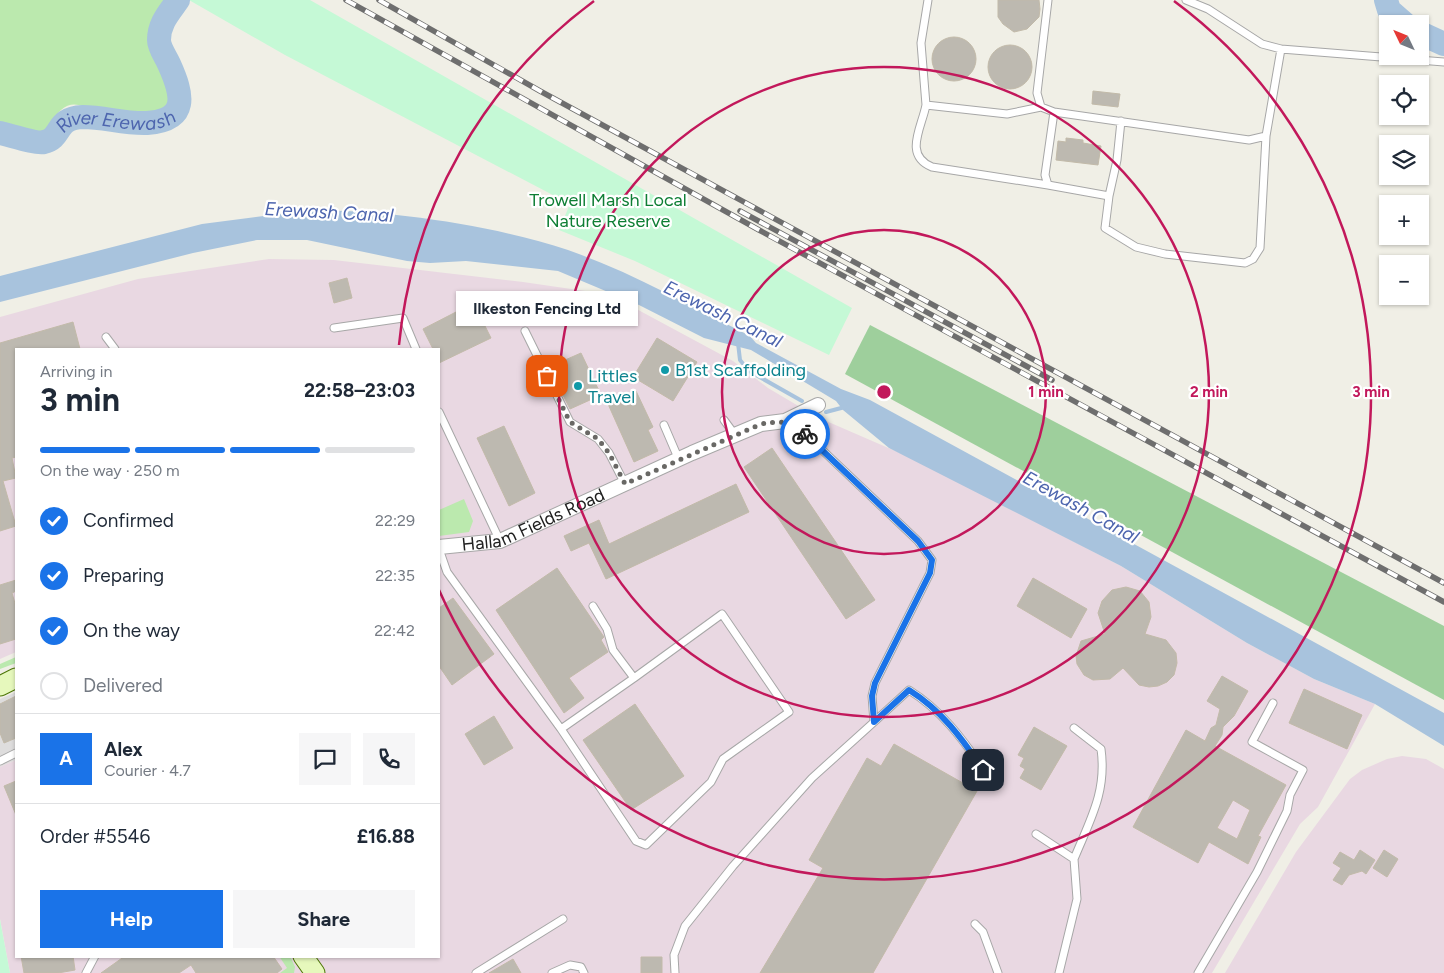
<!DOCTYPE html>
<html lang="en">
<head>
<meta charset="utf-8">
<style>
	:root { --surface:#fff; --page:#f6f6f7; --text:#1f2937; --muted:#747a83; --line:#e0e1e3; --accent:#1a73e8 }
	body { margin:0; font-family:Figtree,sans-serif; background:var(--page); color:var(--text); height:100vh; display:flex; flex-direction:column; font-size:19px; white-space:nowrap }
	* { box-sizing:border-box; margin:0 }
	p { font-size:16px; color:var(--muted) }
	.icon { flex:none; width:28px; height:28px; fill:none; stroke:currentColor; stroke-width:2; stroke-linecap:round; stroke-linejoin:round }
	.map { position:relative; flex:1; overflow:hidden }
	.sheet { position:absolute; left:15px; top:348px; width:425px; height:610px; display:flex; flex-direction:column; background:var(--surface); border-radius:0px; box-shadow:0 1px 4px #0004 }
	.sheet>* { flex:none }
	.needle { width:32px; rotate:313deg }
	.tools { position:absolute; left:1379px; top:15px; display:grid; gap:10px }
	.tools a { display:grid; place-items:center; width:50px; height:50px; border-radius:0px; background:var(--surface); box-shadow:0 1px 4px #0004; font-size:25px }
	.pin { position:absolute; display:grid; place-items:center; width:42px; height:42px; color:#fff; margin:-21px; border-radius:10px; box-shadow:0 2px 8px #0006 }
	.courier { position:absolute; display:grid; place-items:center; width:50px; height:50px; margin:-25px; border:4px solid #1a73e8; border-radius:50%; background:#fff; color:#222; box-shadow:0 1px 6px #0007 }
	.bubble { position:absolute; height:35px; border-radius:0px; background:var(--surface); box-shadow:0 1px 4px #0004; font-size:16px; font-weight:700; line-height:35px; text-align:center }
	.overview em { font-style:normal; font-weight:700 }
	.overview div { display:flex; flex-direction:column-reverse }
	.overview { display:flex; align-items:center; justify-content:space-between; height:85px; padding:0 25px }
	h1 { font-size:32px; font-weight:700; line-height:38px }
	.bar { display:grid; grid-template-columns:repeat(4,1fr); gap:8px 5px; align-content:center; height:60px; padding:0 25px }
	.bar i { height:6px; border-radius:4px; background:var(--line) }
	.bar .active { background:var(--accent) }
	.bar p { grid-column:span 4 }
	.line { display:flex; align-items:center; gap:12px; padding:0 25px; border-top:1px solid var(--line) }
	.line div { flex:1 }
	.round { display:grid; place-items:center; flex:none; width:52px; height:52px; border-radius:0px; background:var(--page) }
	ol { padding:0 25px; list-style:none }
	li { display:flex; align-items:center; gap:15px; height:55px }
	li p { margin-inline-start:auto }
	li .icon { padding:5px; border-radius:50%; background:var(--accent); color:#fff; stroke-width:4 }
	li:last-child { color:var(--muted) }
	li i { width:28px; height:28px; border:2px solid var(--line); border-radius:50% }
	.cta { display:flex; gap:10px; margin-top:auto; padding:10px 25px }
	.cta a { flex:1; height:58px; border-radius:0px; background:var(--accent); color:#fff; font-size:20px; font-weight:700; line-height:58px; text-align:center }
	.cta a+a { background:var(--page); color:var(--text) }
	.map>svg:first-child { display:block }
</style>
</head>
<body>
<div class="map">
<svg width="1444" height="973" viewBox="0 0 1444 973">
	<rect width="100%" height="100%" fill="#f0efe6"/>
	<path fill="#dedddd" d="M16 692V760L0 767V699Z"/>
	<path fill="#e9d8e2" d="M269 259 334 260 523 282 585 291 629 305 733 361 768 388 817 417 923 463 1121 566 1247 643 1314 679 1375 704 1318 807 1300 824 1212 973H10L0 919V767L16 760V956H439V349H16V652L0 659V317L138 279Z
		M1402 756 1426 759 1444 769V973H1225L1296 852 1350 779 1362 770 1387 759Z"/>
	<path fill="#bbe9ae" d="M0 0H173C166 7 155 16 151 26 144 50 192 93 171 111 164 117 157 114 149 115 136 116 124 118 111 116 94 115 77 95 61 110 54 116 49 128 44 135L36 136 0 126Z
		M464 499 473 521 469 532 439 536V510Z
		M16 657V663L0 669V664Z
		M279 956H290L295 967 294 973H280L287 968Z"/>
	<path fill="#9ecf9c" d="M870 325 1444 626V700L845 374Z"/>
	<path fill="#c5f9d6" d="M189 0H310L852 308 829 355 635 261 559 230 570 204 285 55Z
		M0 919 1 925 10 973H0Z"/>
	<path fill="#a8c3dd" d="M309 210C388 210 493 225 568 250 631 272 691 306 750 336L756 343 841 389 870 400 1444 713V746L1375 704 1314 679 1247 643 1121 566 889 448 843 410 836 401 751 350 704 338 639 305 558 271 466 261 430 263 407 261 307 240H257L193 253 0 302V276L202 224Z"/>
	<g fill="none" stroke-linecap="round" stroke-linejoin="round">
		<path stroke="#a8c3dd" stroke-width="4" d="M738 343 740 360 749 371 802 401
			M826 412 845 407"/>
		<g stroke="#a8c3dd" stroke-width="24">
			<path d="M1386 0 1389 10 1405 24"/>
			<path d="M1420 33 1444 44"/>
			<path id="s1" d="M0 133C10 135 36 144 44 142 63 138 54 118 83 117 104 117 125 124 147 123 189 120 183 95 169 64 166 57 159 48 159 40 159 23 169 13 178 0"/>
		</g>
	</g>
	<path fill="#bdb9b0" stroke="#c2baa9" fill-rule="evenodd" d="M998 0H1039L1040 9 1039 17 1027 29 1014 32 1003 24 998 17Z
		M932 59a22 22 0 1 1 44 0a22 22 0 1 1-44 0Z
		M988 67a22 22 0 1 1 44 0a22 22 0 1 1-44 0Z
		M1093 91 1120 94 1118 107 1092 104Z
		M1066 138 1083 140V143L1101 146 1098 165 1056 160 1058 141 1066 142Z
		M347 278 352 298 334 303 329 283Z
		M579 300 591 309 580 324 568 315Z
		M456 312 460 321 478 312 491 338 439 363V349H433L423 329Z
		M73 322 80 349H16V457L12 458 16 478 3 481 16 526 0 531V343Z
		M657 338 697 362 673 401 633 377Z
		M581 353 601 395 570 409 554 377 561 374 556 364Z
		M636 391 653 427 648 430 658 451 634 462 608 404Z
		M504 426 535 493 509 506 477 438Z
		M772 448 875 600 846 619 744 467Z
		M736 484 749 512 606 579 589 543 571 551 564 536 599 520 609 544Z
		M557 568 604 637 601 640 608 652 569 678 584 698 564 713 496 610Z
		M1033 578 1087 609 1071 638 1017 606Z
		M16 580V591L12 593 16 607V639L0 644V585Z
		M1126 587 1140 591 1149 602 1151 617 1145 634 1166 640 1176 653 1177 663 1174 675 1167 682 1158 686 1149 687 1139 685 1123 668 1110 679 1093 680 1084 675 1077 664 1076 656 1081 641 1105 634 1098 613 1102 601 1112 590Z
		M453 598 494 654 452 685 439 666V608Z
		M1222 676 1248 691 1234 716 1223 727 1222 735 1215 746 1286 785 1258 836 1261 837 1248 864 1209 842 1198 863 1133 827 1186 730 1205 741 1211 728 1216 725 1220 709 1207 701ZM1233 800 1250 810 1237 839 1217 828Z
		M1304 689 1362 715 1347 749 1289 723Z
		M16 696V738L4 743 0 733V704Z
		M635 704 684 776 631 810 583 740Z
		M494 716 513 748 484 765 465 734Z
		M1034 727 1067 746 1041 790 1020 778 1025 769 1020 766 1024 758 1018 755Z
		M894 744 977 791 873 973H760L823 868 809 860 867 758 881 766Z
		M16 781V815L4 786Z
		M1360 850 1375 860 1366 874 1362 871 1349 875 1342 885 1333 880 1341 868 1333 863 1340 852 1354 860Z
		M1384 850 1398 859 1387 877 1373 868Z
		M21 956H73L75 970 58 973H24Z
		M125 956H273L282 969 277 973H196L191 965 179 973H101Z
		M641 957H662V973H641Z
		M513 959 521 973H489Z"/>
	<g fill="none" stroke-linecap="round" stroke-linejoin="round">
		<g stroke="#a7a7a7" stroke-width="9">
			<path id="lane" d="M928 0 921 43 926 105 1007 114 1041 107
				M1048 0 1037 93 1041 107 1054 112 1249 140 1266 136 1281 49
				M1186 0 1208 9 1262 44 1281 49 1444 62
				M926 105C922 127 903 155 932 167L1048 185
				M1054 112 1045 175 1048 185 1109 196 1105 228 1136 247 1165 254 1245 263 1253 259 1260 248 1266 136
				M1109 196 1117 160 1121 121
				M334 328 403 318 416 349
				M525 331 570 422 598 439 609 453 625 484
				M106 337 115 349
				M439 412 500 541
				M724 420 735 435
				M664 425 679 460
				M439 549 447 572 561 729 636 841 646 845 711 782 723 759 789 712 722 614 634 678 613 650 607 629 593 606
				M874 722 909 690C941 710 962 738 983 769
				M561 729 634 678
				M0 761 16 753
				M1036 834 1074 859 1077 899 1059 973
				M1074 859C1090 820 1107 792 1101 749L1074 728
				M975 924 983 932 998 973
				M86 973 95 956
				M476 973 563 919
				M552 973 570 965 581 967 584 973
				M675 973 674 955 685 926 733 866 812 778 874 722 872 696 875 683 930 573 932 560 918 541 800 429 785 421
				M1198 973 1257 872 1287 811 1290 795 1303 770 1252 742 1273 703"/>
		</g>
		<g stroke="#a7a7a7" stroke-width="16">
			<g id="street">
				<path id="s2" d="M439 547 500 541 692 453 761 424 785 421 818 405"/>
			</g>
		</g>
		<g stroke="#4d7607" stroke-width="21">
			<path id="secondary" d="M0 686 16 678
				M303 956 315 973"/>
		</g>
		<use href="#lane" stroke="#fff" stroke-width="7"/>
		<use href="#street" stroke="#fff" stroke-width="14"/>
		<use href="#secondary" stroke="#e6f8bc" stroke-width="19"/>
		<g stroke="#6e6e6e" stroke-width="5.5">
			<path id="rail" d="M346 0 759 230 1444 602
				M379 0 540 91 1444 583
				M740 211 1052 380"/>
		</g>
		<use href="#rail" stroke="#fff" stroke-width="4" stroke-dasharray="11" stroke-linecap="butt"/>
	</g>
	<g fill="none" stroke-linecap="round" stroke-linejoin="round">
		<path stroke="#696865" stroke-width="5" stroke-dasharray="0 9" d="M547 376 570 422 598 439 609 453 625 484 761 424C780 421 790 420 805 434"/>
		<path stroke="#1a73e8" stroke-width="6" d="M805 434 918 541 932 560 930 573 875 683 872 696 874 722 909 690C941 710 962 738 983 770"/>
	</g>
	<g fill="none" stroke="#c2185b" stroke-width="2.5">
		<circle cx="884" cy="392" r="162"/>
		<circle cx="884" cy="392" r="325"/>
		<path d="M399 345A487 487 0 0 1 594 1M1174 1A487 487 0 1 1 439 590"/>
	</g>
	<g fill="#0f9aa8" stroke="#fff" stroke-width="2">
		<circle cx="665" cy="370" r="5"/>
		<circle cx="578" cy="386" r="5"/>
	</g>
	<g text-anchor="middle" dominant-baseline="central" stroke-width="4.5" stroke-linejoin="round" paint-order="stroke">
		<g font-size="18" fill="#0e7e34" stroke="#fff">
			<text x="608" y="200">Trowell Marsh Local<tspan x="608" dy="21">Nature Reserve</tspan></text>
		</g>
		<g font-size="18" fill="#0d838f" stroke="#fff" text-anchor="start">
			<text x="675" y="370">B1st Scaffolding</text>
			<text x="588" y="376">Littles<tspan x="588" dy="21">Travel</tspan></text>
		</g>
		<g font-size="18" fill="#202020" stroke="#fff">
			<text stroke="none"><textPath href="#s2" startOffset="99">Hallam Fields Road</textPath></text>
		</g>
		<g font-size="19" font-style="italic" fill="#4d65ae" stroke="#fff">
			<text stroke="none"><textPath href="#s1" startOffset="126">River Erewash</textPath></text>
			<text transform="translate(329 212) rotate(3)">Erewash Canal</text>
			<text transform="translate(723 314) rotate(26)">Erewash Canal</text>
			<text transform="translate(1081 507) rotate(29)">Erewash Canal</text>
		</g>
	</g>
	<circle cx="884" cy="392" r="8" fill="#c2185b" stroke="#fff" stroke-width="2.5"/>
	<g font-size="15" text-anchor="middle" font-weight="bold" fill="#c2185b" stroke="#fff" stroke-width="4.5" stroke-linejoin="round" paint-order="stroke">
		<text x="1046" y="397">1 min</text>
		<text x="1209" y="397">2 min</text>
		<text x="1371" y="397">3 min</text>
	</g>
</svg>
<div class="tools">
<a><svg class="needle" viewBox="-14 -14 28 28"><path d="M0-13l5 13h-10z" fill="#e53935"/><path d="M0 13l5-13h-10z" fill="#747a83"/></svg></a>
<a><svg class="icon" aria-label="locate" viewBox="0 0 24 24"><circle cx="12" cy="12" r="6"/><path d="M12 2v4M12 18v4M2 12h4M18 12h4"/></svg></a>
<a><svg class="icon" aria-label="layers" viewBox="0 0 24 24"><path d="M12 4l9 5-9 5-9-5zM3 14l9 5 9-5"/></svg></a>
<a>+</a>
<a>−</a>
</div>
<div class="pin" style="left:547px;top:376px;background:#ea580c"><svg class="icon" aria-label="bag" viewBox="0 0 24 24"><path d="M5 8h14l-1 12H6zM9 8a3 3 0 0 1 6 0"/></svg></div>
<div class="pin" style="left:983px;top:770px;background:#1f2937"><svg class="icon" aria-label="home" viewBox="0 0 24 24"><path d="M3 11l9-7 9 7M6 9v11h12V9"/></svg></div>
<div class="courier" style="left:805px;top:434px"><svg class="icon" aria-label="bike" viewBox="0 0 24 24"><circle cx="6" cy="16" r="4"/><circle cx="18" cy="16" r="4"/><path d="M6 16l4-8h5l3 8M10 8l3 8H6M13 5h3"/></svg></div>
<div class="bubble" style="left:456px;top:291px;width:182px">Ilkeston Fencing Ltd</div>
<section class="sheet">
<div class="overview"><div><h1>3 min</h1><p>Arriving in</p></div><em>22:58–23:03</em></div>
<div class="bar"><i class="active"></i><i class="active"></i><i class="active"></i><i></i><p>On the way · 250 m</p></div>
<ol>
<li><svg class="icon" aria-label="check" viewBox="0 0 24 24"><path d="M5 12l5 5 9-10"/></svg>Confirmed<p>22:29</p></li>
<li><svg class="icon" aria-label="check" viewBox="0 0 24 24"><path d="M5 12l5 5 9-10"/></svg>Preparing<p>22:35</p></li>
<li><svg class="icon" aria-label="check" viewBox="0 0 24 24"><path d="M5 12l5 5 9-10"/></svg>On the way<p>22:42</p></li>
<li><i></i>Delivered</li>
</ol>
<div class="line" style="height:90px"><b class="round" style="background:var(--accent);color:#fff">A</b><div><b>Alex</b><p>Courier · 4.7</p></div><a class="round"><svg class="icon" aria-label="chat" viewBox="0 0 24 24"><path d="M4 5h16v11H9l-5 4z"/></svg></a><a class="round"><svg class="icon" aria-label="phone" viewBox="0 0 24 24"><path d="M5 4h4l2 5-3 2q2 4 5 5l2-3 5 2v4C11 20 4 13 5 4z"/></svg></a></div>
<div class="line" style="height:65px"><div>Order #5546</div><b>£16.88</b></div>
<div class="cta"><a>Help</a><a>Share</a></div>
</section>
</div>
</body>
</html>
